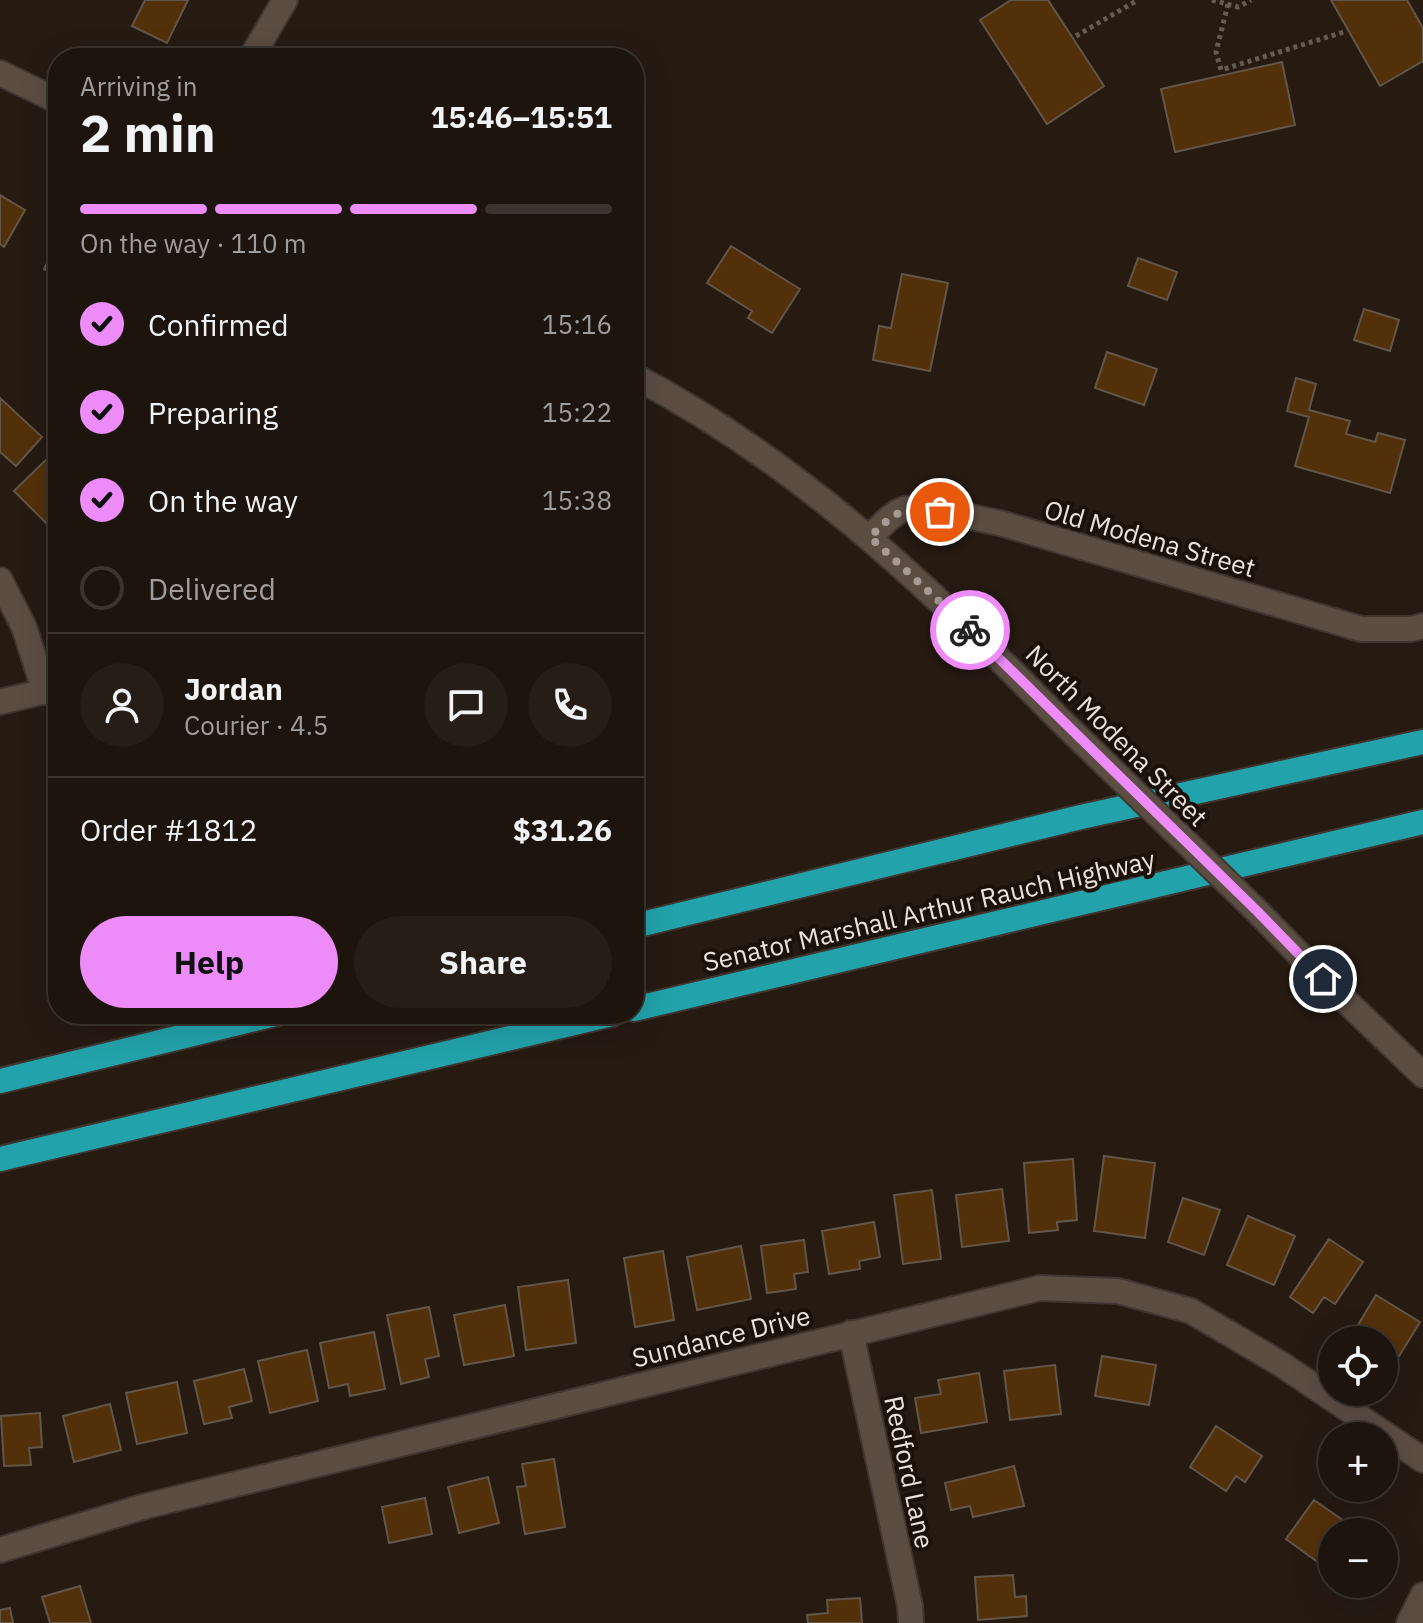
<!DOCTYPE html>
<html lang="en">
<head>
<meta charset="utf-8">
<style>
	:root { --surface:#1c140d; --page:#251d16; --text:#f1f3f6; --muted:#a09e9d; --line:#3a332e; --accent:#ed8cf9 }
	body { margin:0; font-family:"IBM Plex Sans",sans-serif; background:var(--page); color:var(--text); height:100vh; display:flex; flex-direction:column; font-size:30px; white-space:nowrap }
	* { box-sizing:border-box; margin:0 }
	p { font-size:26px; color:var(--muted) }
	.icon { flex:none; width:44px; height:44px; fill:none; stroke:currentColor; stroke-width:2; stroke-linecap:round; stroke-linejoin:round }
	.map { position:relative; flex:1; overflow:hidden }
	.side { position:absolute; left:48px; top:48px; width:596px; height:976px; display:flex; flex-direction:column; background:var(--surface); border-radius:32px; box-shadow:0 8px 32px #0002,0 0 0 2px var(--line) }
	.side>* { flex:none }
	.buttons { position:absolute; left:1318px; top:1326px; display:grid; gap:16px }
	.buttons a { display:grid; place-items:center; width:80px; height:80px; border-radius:50%; background:var(--surface); box-shadow:0 8px 32px #0002,0 0 0 2px var(--line); font-size:40px }
	.pin { position:absolute; display:grid; place-items:center; width:68px; height:68px; color:#fff; margin:-34px; border:4px solid #fff; border-radius:50%; box-shadow:0 2px 8px #0007 }
	.courier { position:absolute; display:grid; place-items:center; width:80px; height:80px; margin:-40px; border:6px solid #ed8cf9; border-radius:50%; background:#fff; color:#222; box-shadow:0 2px 10px #0007 }
	.overview em { font-style:normal; font-weight:700 }
	.overview div { display:flex; flex-direction:column-reverse }
	.overview { display:flex; align-items:center; justify-content:space-between; height:136px; padding:0 32px }
	h1 { font-size:52px; font-weight:700; line-height:60px }
	.bar { display:grid; grid-template-columns:repeat(4,1fr); gap:12px 8px; align-content:center; height:96px; padding:0 32px }
	.bar i { height:10px; border-radius:6px; background:var(--line) }
	.bar .active { background:var(--accent) }
	.bar p { grid-column:span 4 }
	.line { display:flex; align-items:center; gap:20px; padding:0 32px; border-top:2px solid var(--line) }
	.line div { flex:1 }
	.round { display:grid; place-items:center; flex:none; width:84px; height:84px; border-radius:42px; background:var(--page) }
	ol { padding:0 32px; list-style:none }
	li { display:flex; align-items:center; gap:24px; height:88px }
	li p { margin-inline-start:auto }
	li .icon { padding:8px; border-radius:50%; background:var(--accent); color:#111; stroke-width:4 }
	li:last-child { color:var(--muted) }
	li i { width:44px; height:44px; border:4px solid var(--line); border-radius:50% }
	.button { display:flex; gap:16px; margin-top:auto; padding:16px 32px }
	.button a { flex:1; height:92px; border-radius:48px; background:var(--accent); color:#111; font-size:32px; font-weight:700; line-height:92px; text-align:center }
	.button a+a { background:var(--page); color:var(--text) }
	.map>svg:first-child { display:block }
</style>
</head>
<body>
<div class="map">
<svg width="1423" height="1623" viewBox="0 0 1423 1623">
	<rect width="100%" height="100%" fill="#261a11"/>
	<path fill="#52300a" stroke="#625549" stroke-width="2" d="M145 0H188L167 43 132 26Z
		M1011 0H1048L1104 86 1047 124 980 20Z
		M1331 0H1407L1423 28V61L1380 86Z
		M1282 62 1295 125 1175 152 1161 89Z
		M0 195 25 210 4 247 0 244Z
		M58 241V277L44 269Z
		M731 246 800 289 772 333 748 318 752 311 707 283Z
		M1138 258 1177 272 1167 300 1128 286Z
		M902 274 948 283 930 371 873 360 879 326 891 328Z
		M1364 309 1399 320 1390 351 1354 340Z
		M1107 352 1157 369 1144 405 1095 388Z
		M1296 378 1316 384 1309 410 1350 421 1346 434 1375 442 1378 433 1405 440 1390 493 1295 466 1309 417 1287 411Z
		M0 398 42 437 16 466 0 452Z
		M51 455 58 462V520L50 527 14 491Z
		M1104 1156 1155 1163 1145 1238 1094 1231Z
		M1073 1159 1077 1220 1057 1222 1058 1230 1029 1233 1024 1163Z
		M1002 1189 1009 1241 962 1247 956 1195Z
		M932 1190 941 1259 903 1264 894 1195Z
		M1183 1198 1220 1210 1204 1255 1168 1242Z
		M1248 1216 1295 1236 1274 1285 1227 1265Z
		M874 1222 880 1257 859 1261 860 1269 829 1274 822 1231Z
		M1329 1239 1363 1262 1335 1304 1324 1297 1313 1313 1290 1297Z
		M804 1240 808 1272 794 1274 796 1289 767 1293 761 1246Z
		M741 1246 751 1299 697 1310 687 1257Z
		M663 1251 674 1320 635 1327 624 1258Z
		M568 1280 576 1343 526 1350 518 1287Z
		M1376 1295 1420 1322 1393 1366 1384 1361V1340H1349Z
		M505 1305 514 1356 464 1365 454 1315Z
		M429 1307 439 1356 425 1359 429 1377 401 1384 387 1315Z
		M374 1332 385 1389 350 1396 348 1384 329 1388 320 1343Z
		M307 1350 318 1401 270 1413 258 1361Z
		M1102 1356 1156 1365 1149 1405 1095 1396Z
		M1055 1365 1061 1414 1010 1420 1004 1371Z
		M244 1369 252 1401 229 1407 232 1418 204 1424 194 1381Z
		M979 1373 987 1422 921 1433 915 1398 941 1394 938 1380Z
		M177 1382 187 1433 137 1444 126 1393Z
		M110 1404 121 1450 74 1462 63 1416Z
		M40 1413 42 1447 29 1448 31 1465 4 1466 1 1416Z
		M1216 1426 1262 1456 1245 1482 1236 1476 1226 1491 1190 1467Z
		M554 1459 565 1527 525 1534 517 1487 526 1486 522 1464Z
		M1014 1466 1024 1506 973 1517 970 1506 951 1510 945 1483Z
		M488 1477 499 1523 459 1533 448 1487Z
		M425 1498 432 1534 389 1543 382 1507Z
		M1314 1500 1354 1528 1351 1532H1332V1559L1326 1568 1286 1539Z
		M1013 1575 1015 1597 1026 1596 1027 1616 978 1620 975 1577Z
		M80 1586 91 1623H50L42 1597Z
		M860 1598 862 1623H808L807 1615 828 1613 827 1600Z
		M10 1608 13 1623H0V1610Z"/>
	<g fill="none" stroke-linecap="round" stroke-linejoin="round">
		<g stroke="#3f3631" stroke-width="28">
			<path id="minor" d="M251 58 285 0
				M0 73 58 101
				M634 376C796 461 929 586 1056 716
				M870 537C880 528 891 513 905 509 927 504 976 519 1000 523L1361 629H1411L1423 626
				M0 580 24 627 45 692
				M0 702 58 688
				M1323 979 1423 1075
				M851 1333 910 1606 911 1623
				M0 1550 146 1506 1040 1288 1118 1291 1191 1311 1281 1364 1423 1460
				M1409 1623 1423 1595"/>
		</g>
		<g stroke="#3f3631" stroke-width="28">
			<path id="highway" d="M634 926 1081 817 1423 742
				M634 1009 1423 822
				M0 1081 275 1014
				M0 1159 612 1014"/>
		</g>
		<path stroke="#665b53" stroke-width="5" stroke-dasharray="4 4" stroke-linecap="butt" d="M1212 0 1238 7 1251 0
			M1228 4 1216 52 1221 70 1347 31
			M1076 36 1138 0"/>
		<use href="#minor" stroke="#5c4d43" stroke-width="24"/>
		<use href="#highway" stroke="#22a2aa" stroke-width="24"/>
		<g stroke="#3f3631" stroke-width="28" stroke-linecap="butt">
			<path id="minor-bridge" d="M1056 716 1258 912 1323 979"/>
		</g>
		<use href="#minor-bridge" stroke="#5c4d43" stroke-width="24"/>
	</g>
	<g fill="none" stroke-linecap="round" stroke-linejoin="round">
		<path stroke="#a69c95" stroke-width="8" stroke-dasharray="0 14.4" d="M940 512C900 508 898 509 870 537L970 630"/>
		<path stroke="#ed8cf9" stroke-width="10" d="M970 630 1258 912 1323 979"/>
	</g>
	<g text-anchor="middle" dominant-baseline="central" stroke-width="8" stroke-linejoin="round" paint-order="stroke">
		<g font-size="26" fill="#ebe2dc" stroke="#1c1108">
			<text transform="translate(1150 538) rotate(16)">Old Modena Street</text>
			<text transform="translate(1117 735) rotate(45)">North Modena Street</text>
			<text transform="translate(929 910) rotate(-13)">Senator Marshall Arthur Rauch Highway</text>
			<text transform="translate(721 1336) rotate(-14)">Sundance Drive</text>
			<text transform="translate(910 1472) rotate(78)">Redford Lane</text>
		</g>
	</g>
</svg>
<div class="buttons">
<a><svg class="icon" aria-label="locate" viewBox="0 0 24 24"><circle cx="12" cy="12" r="6"/><path d="M12 2v4M12 18v4M2 12h4M18 12h4"/></svg></a>
<a>+</a>
<a>−</a>
</div>
<div class="pin" style="left:940px;top:512px;background:#ea580c"><svg class="icon" aria-label="bag" viewBox="0 0 24 24"><path d="M5 8h14l-1 12H6zM9 8a3 3 0 0 1 6 0"/></svg></div>
<div class="pin" style="left:1323px;top:979px;background:#1f2937"><svg class="icon" aria-label="home" viewBox="0 0 24 24"><path d="M3 11l9-7 9 7M6 9v11h12V9"/></svg></div>
<div class="courier" style="left:970px;top:630px"><svg class="icon" aria-label="bike" viewBox="0 0 24 24"><circle cx="6" cy="16" r="4"/><circle cx="18" cy="16" r="4"/><path d="M6 16l4-8h5l3 8M10 8l3 8H6M13 5h3"/></svg></div>
<section class="side">
<div class="overview"><div><h1>2 min</h1><p>Arriving in</p></div><em>15:46–15:51</em></div>
<div class="bar"><i class="active"></i><i class="active"></i><i class="active"></i><i></i><p>On the way · 110 m</p></div>
<ol>
<li><svg class="icon" aria-label="check" viewBox="0 0 24 24"><path d="M5 12l5 5 9-10"/></svg>Confirmed<p>15:16</p></li>
<li><svg class="icon" aria-label="check" viewBox="0 0 24 24"><path d="M5 12l5 5 9-10"/></svg>Preparing<p>15:22</p></li>
<li><svg class="icon" aria-label="check" viewBox="0 0 24 24"><path d="M5 12l5 5 9-10"/></svg>On the way<p>15:38</p></li>
<li><i></i>Delivered</li>
</ol>
<div class="line" style="height:144px"><a class="round"><svg class="icon" aria-label="person" viewBox="0 0 24 24"><circle cx="12" cy="8" r="4"/><path d="M4 21q1-7 8-7t8 7"/></svg></a><div><b>Jordan</b><p>Courier · 4.5</p></div><a class="round"><svg class="icon" aria-label="chat" viewBox="0 0 24 24"><path d="M4 5h16v11H9l-5 4z"/></svg></a><a class="round"><svg class="icon" aria-label="phone" viewBox="0 0 24 24"><path d="M5 4h4l2 5-3 2q2 4 5 5l2-3 5 2v4C11 20 4 13 5 4z"/></svg></a></div>
<div class="line" style="height:104px"><div>Order #1812</div><b>$31.26</b></div>
<div class="button"><a>Help</a><a>Share</a></div>
</section>
</div>
</body>
</html>
